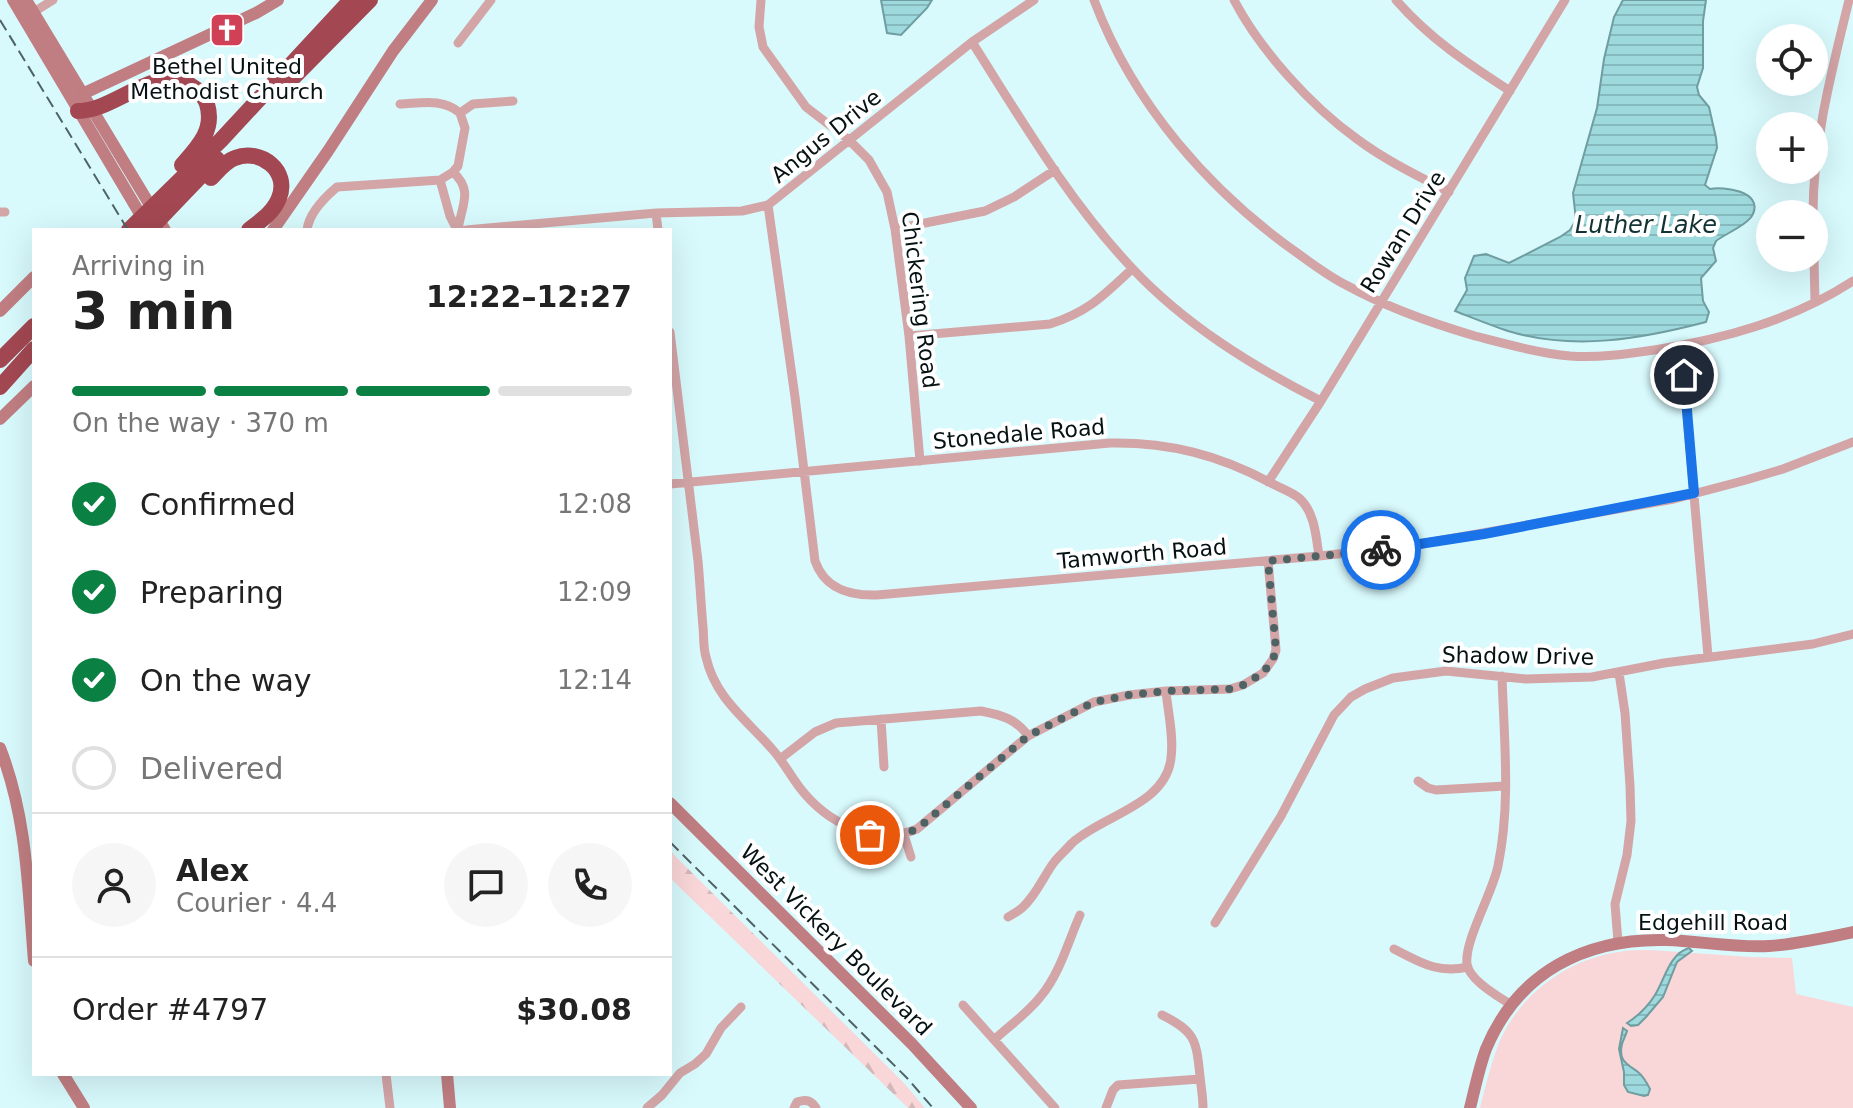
<!DOCTYPE html>
<html lang="en">
<head>
<meta charset="utf-8">
<style>
	:root { --surface:#fff; --page:#f6f6f6; --text:#222; --muted:#767676; --line:#e0e0e0; --accent:#0b8043 }
	body { margin:0; font-family:"DejaVu Sans",sans-serif; background:var(--page); color:var(--text); height:100vh; display:flex; flex-direction:column; font-size:30px; white-space:nowrap }
	* { box-sizing:border-box; margin:0 }
	p { font-size:26px; color:var(--muted) }
	.icon { flex:none; width:44px; height:44px; fill:none; stroke:currentColor; stroke-width:2; stroke-linecap:round; stroke-linejoin:round }
	.map { position:relative; flex:1; overflow:hidden }
	.sheet { position:absolute; left:32px; top:228px; width:640px; height:848px; display:flex; flex-direction:column; background:var(--surface); border-radius:0px; box-shadow:0 8px 32px #0002 }
	.sheet>* { flex:none }
	.buttons { position:absolute; left:1756px; top:24px; display:grid; gap:16px }
	.buttons a { display:grid; place-items:center; width:72px; height:72px; border-radius:50%; background:var(--surface); box-shadow:0 8px 32px #0002; font-size:40px }
	.pin { position:absolute; display:grid; place-items:center; width:68px; height:68px; color:#fff; margin:-34px; border:4px solid #fff; border-radius:50%; box-shadow:0 2px 8px #0007 }
	.courier { position:absolute; display:grid; place-items:center; width:80px; height:80px; margin:-40px; border:6px solid #1a73e8; border-radius:50%; background:#fff; color:#222; box-shadow:0 2px 10px #0007 }
	.headline em { font-style:normal; font-weight:700 }
	.headline div { display:flex; flex-direction:column-reverse }
	.headline { display:flex; align-items:center; justify-content:space-between; height:136px; padding:0 40px }
	h1 { font-size:52px; font-weight:700; line-height:60px }
	.bar { display:grid; grid-template-columns:repeat(4,1fr); gap:12px 8px; align-content:center; height:96px; padding:0 40px }
	.bar i { height:10px; border-radius:6px; background:var(--line) }
	.bar .selected { background:var(--accent) }
	.bar p { grid-column:span 4 }
	.line { display:flex; align-items:center; gap:20px; padding:0 40px; border-top:2px solid var(--line) }
	.line div { flex:1 }
	.round { display:grid; place-items:center; flex:none; width:84px; height:84px; border-radius:42px; background:var(--page) }
	ol { padding:0 40px; list-style:none }
	li { display:flex; align-items:center; gap:24px; height:88px }
	li p { margin-inline-start:auto }
	li .icon { padding:8px; border-radius:50%; background:var(--accent); color:#fff; stroke-width:4 }
	li:last-child { color:var(--muted) }
	li i { width:44px; height:44px; border:4px solid var(--line); border-radius:50% }
	.map>svg:first-child { display:block }
</style>
</head>
<body>
<div class="map">
<svg width="1853" height="1108" viewBox="0 0 1853 1108">
	<defs>
		<pattern id="forest-firs" width="22" height="20" patternUnits="userSpaceOnUse" patternTransform="scale(2)"><rect width="22" height="20" fill="#f9d6d8"/><path d="M5 1l3.5 6h-7zM16 11l3.5 6h-7z" fill="#d4b7b8"/></pattern>
		<pattern id="water-rules" width="6" height="5" patternUnits="userSpaceOnUse" patternTransform="scale(2)"><rect width="6" height="5" fill="#9dd9dd"/><path d="M0 2.5h6" fill="none" stroke="#86b9bd"/></pattern>
	</defs>
	<rect width="100%" height="100%" fill="#d8fafd"/>
	<path fill="#f9d6d8" d="M1650 950 1751 957 1792 958 1796 994 1853 1007V1108H1480C1485 1088 1490 1067 1497 1048 1516 997 1566 959 1619 952 1629 950 1640 950 1650 950Z"/>
	<path fill="url(#forest-firs)" d="M670 851 904 1083 925 1108H908L670 878Z"/>
	<path fill="url(#water-rules)" stroke="#6f9da0" stroke-width="2" d="M881 0H932L927 8 901 35 887 33Z
		M1623 0H1706L1703 21V68L1697 87 1699 95 1709 107 1716 138 1717 148 1705 185 1710 189C1723 186 1763 191 1753 214 1749 224 1725 234 1716 241L1713 248 1716 261 1701 278 1703 301 1709 312 1706 322C1641 339 1574 351 1508 331 1490 325 1473 318 1455 311L1467 290 1465 278 1474 256 1486 254 1509 263 1560 237 1570 230 1576 220 1573 193 1597 108 1604 59 1614 17Z
		M1689 948 1692 951 1677 962 1663 997 1646 1017 1638 1025 1631 1026 1627 1023C1638 1016 1648 1006 1655 995 1665 979 1669 954 1689 948Z
		M1623 1028 1627 1031C1626 1035 1623 1040 1622 1044 1618 1061 1627 1064 1638 1072 1643 1076 1647 1083 1650 1089L1648 1095 1644 1096 1628 1092 1624 1085V1072L1619 1049Z"/>
	<g fill="none" stroke-linecap="round" stroke-linejoin="round">
		<path stroke="#d3a5a7" stroke-width="9" d="M761 0 759 27 763 47 806 107 849 140 869 160 887 192 895 229 909 336 920 461
			M1094 0C1133 104 1210 192 1300 255 1315 266 1330 277 1346 285 1386 307 1431 323 1475 336 1506 344 1538 353 1570 356 1598 358 1627 354 1654 350 1724 339 1793 320 1853 281
			M1234 0C1260 50 1311 106 1357 139 1385 160 1418 176 1449 192
			M1396 0C1430 39 1467 63 1510 91
			M29 15 53 0
			M972 42C1021 119 1068 200 1131 267 1184 324 1252 366 1321 401
			M458 43 491 0
			M400 104C422 103 443 98 460 113
			M460 113 473 104 513 101
			M453 172C474 191 461 206 458 230
			M440 180 450 216 457 230
			M768 205 795 397 815 561C825 589 849 596 877 595L1319 556 1403 547 1674 499 1746 480 1783 469 1853 442
			M0 212H5
			M656 213 658 230
			M1813 214C1813 141 1832 70 1849 0
			M895 229 985 211 1014 197 1055 170
			M307 230C309 213 324 198 337 187L440 180 453 172 458 166 465 128 460 113
			M466 230 656 213 742 211 768 205 972 42 1034 0
			M1814 258 1815 302
			M670 332C679 408 689 484 698 561 700 583 701 605 703 627 704 637 703 648 706 657 715 698 746 719 772 749 783 761 790 775 800 788 827 823 874 847 917 829L1028 736 1094 702 1129 695 1166 691 1230 689 1243 685 1263 673 1273 659 1276 650 1268 561
			M909 336 1050 324C1088 312 1103 296 1132 269
			M1681 346 1708 656
			M1268 482 1321 401 1565 0
			M670 484 1110 443C1169 442 1219 455 1271 483 1280 488 1292 492 1299 498 1315 512 1316 537 1319 556
			M1502 676C1504 739 1511 803 1498 866 1493 892 1464 941 1467 964 1469 980 1498 996 1511 1005
			M881 719 884 767
			M780 759 815 732 836 723 981 711C1001 715 1017 719 1028 736
			M1418 781 1428 788 1436 790 1505 786
			M904 835 911 857
			M1008 917C1013 914 1019 911 1023 907 1037 894 1044 875 1055 861 1060 855 1067 849 1072 843 1103 815 1166 805 1171 758 1174 736 1168 713 1166 691
			M1215 923 1281 816 1334 715 1351 697 1365 689 1393 678 1446 671 1526 679 1592 677 1664 663 1813 644 1853 634
			M1618 942 1615 904 1627 855 1631 821 1630 786 1625 713 1619 673
			M1394 949C1420 962 1437 974 1468 967
			M963 1005 1055 1108
			M1162 1015C1196 1032 1196 1040 1200 1076 1201 1087 1203 1097 1203 1108
			M994 1040C1010 1025 1028 1013 1041 996 1060 973 1068 942 1080 915
			M386 1074 390 1108
			M647 1108 662 1095 680 1073 695 1064 706 1054 721 1028 741 1007
			M794 1108 797 1102C806 1099 811 1100 816 1108
			M1106 1108 1113 1090 1118 1085 1200 1079"/>
		<path stroke="#c07e82" stroke-width="12" d="M13 0 146 224
			M26 0 165 230
			M76 97 256 13 278 0
			M273 230 328 151 393 51 432 0
			M0 311 34 277
			M0 419 34 386
			M0 748C27 817 28 888 34 961
			M670 803 912 1044 971 1108
			M63 1074 84 1108
			M447 1074 450 1108
			M1470 1108C1475 1088 1479 1068 1486 1049 1518 972 1585 938 1666 940 1700 941 1735 948 1769 946 1797 944 1825 938 1853 932"/>
		<path stroke="#a34852" stroke-width="16" d="M290 81 370 0
			M78 111C117 111 158 59 196 89 202 94 205 98 207 104 215 130 198 147 182 165
			M211 178C218 171 226 161 235 158 261 148 290 171 279 198 274 212 260 221 249 230
			M129 230 221 140 351 0
			M149 230 217 159
			M0 360 34 326
			M0 387 34 349"/>
		<path stroke="#4f6365" stroke-width="2" stroke-dasharray="12 6" stroke-linecap="butt" d="M0 20 128 230
			M670 842 907 1078 933 1108"/>
	</g>
	<g fill="none" stroke-linecap="round" stroke-linejoin="round">
		<path stroke="#4f6364" stroke-width="8" stroke-dasharray="0 14.4" d="M870 835C887 837 900 836 917 829L1028 736 1094 702 1129 695 1166 691 1230 689 1243 685 1263 673 1273 659 1276 650 1268 561 1381 550"/>
		<path stroke="#1a73e8" stroke-width="10" d="M1381 550 1484 534 1694 493 1684 375"/>
	</g>
	<defs>
		<g id="church-square" transform="scale(1.8)"><rect x="-9" y="-9" width="18" height="18" rx="4" fill="#d04057" stroke="#fff"/><path d="M-1.2-6h2.4v3.5h3.3v2.4h-3.3V6h-2.4V-.1h-3.3v-2.4h3.3Z" fill="#fff"/></g>
	</defs>
	<g fill-rule="evenodd">
		<use href="#church-square" x="227" y="30"/>
	</g>
	<g text-anchor="middle" dominant-baseline="central" stroke-width="8" stroke-linejoin="round" paint-order="stroke">
		<g font-size="22" fill="#051112" stroke="#fff">
			<text x="227" y="66">Bethel United<tspan x="227" dy="25">Methodist Church</tspan></text>
		</g>
		<g font-size="22" fill="#051112" stroke="#fff">
			<text transform="translate(826 136) rotate(-39)">Angus Drive</text>
			<text transform="translate(1403 232) rotate(-58)">Rowan Drive</text>
			<text transform="translate(920 300) rotate(83)">Chickering Road</text>
			<text transform="translate(1019 434) rotate(-5)">Stonedale Road</text>
			<text transform="translate(1142 554) rotate(-5)">Tamworth Road</text>
			<text transform="translate(1518 656) rotate(1)">Shadow Drive</text>
			<text x="1713" y="922">Edgehill Road</text>
			<text transform="translate(836 940) rotate(45)">West Vickery Boulevard</text>
		</g>
		<g font-size="24" font-style="italic" fill="#133234" stroke="#fff">
			<text x="1646" y="225">Luther Lake</text>
		</g>
	</g>
</svg>
<div class="buttons">
<a><svg class="icon" aria-label="locate" viewBox="0 0 24 24"><circle cx="12" cy="12" r="6"/><path d="M12 2v4M12 18v4M2 12h4M18 12h4"/></svg></a>
<a>+</a>
<a>−</a>
</div>
<div class="pin" style="left:870px;top:835px;background:#ea580c"><svg class="icon" aria-label="bag" viewBox="0 0 24 24"><path d="M5 8h14l-1 12H6zM9 8a3 3 0 0 1 6 0"/></svg></div>
<div class="pin" style="left:1684px;top:375px;background:#1f2937"><svg class="icon" aria-label="home" viewBox="0 0 24 24"><path d="M3 11l9-7 9 7M6 9v11h12V9"/></svg></div>
<div class="courier" style="left:1381px;top:550px"><svg class="icon" aria-label="bike" viewBox="0 0 24 24"><circle cx="6" cy="16" r="4"/><circle cx="18" cy="16" r="4"/><path d="M6 16l4-8h5l3 8M10 8l3 8H6M13 5h3"/></svg></div>
<section class="sheet">
<div class="headline"><div><h1>3 min</h1><p>Arriving in</p></div><em>12:22–12:27</em></div>
<div class="bar"><i class="selected"></i><i class="selected"></i><i class="selected"></i><i></i><p>On the way · 370 m</p></div>
<ol>
<li><svg class="icon" aria-label="check" viewBox="0 0 24 24"><path d="M5 12l5 5 9-10"/></svg>Confirmed<p>12:08</p></li>
<li><svg class="icon" aria-label="check" viewBox="0 0 24 24"><path d="M5 12l5 5 9-10"/></svg>Preparing<p>12:09</p></li>
<li><svg class="icon" aria-label="check" viewBox="0 0 24 24"><path d="M5 12l5 5 9-10"/></svg>On the way<p>12:14</p></li>
<li><i></i>Delivered</li>
</ol>
<div class="line" style="height:144px"><a class="round"><svg class="icon" aria-label="person" viewBox="0 0 24 24"><circle cx="12" cy="8" r="4"/><path d="M4 21q1-7 8-7t8 7"/></svg></a><div><b>Alex</b><p>Courier · 4.4</p></div><a class="round"><svg class="icon" aria-label="chat" viewBox="0 0 24 24"><path d="M4 5h16v11H9l-5 4z"/></svg></a><a class="round"><svg class="icon" aria-label="phone" viewBox="0 0 24 24"><path d="M5 4h4l2 5-3 2q2 4 5 5l2-3 5 2v4C11 20 4 13 5 4z"/></svg></a></div>
<div class="line" style="height:104px"><div>Order #4797</div><b>$30.08</b></div>
</section>
</div>
</body>
</html>
